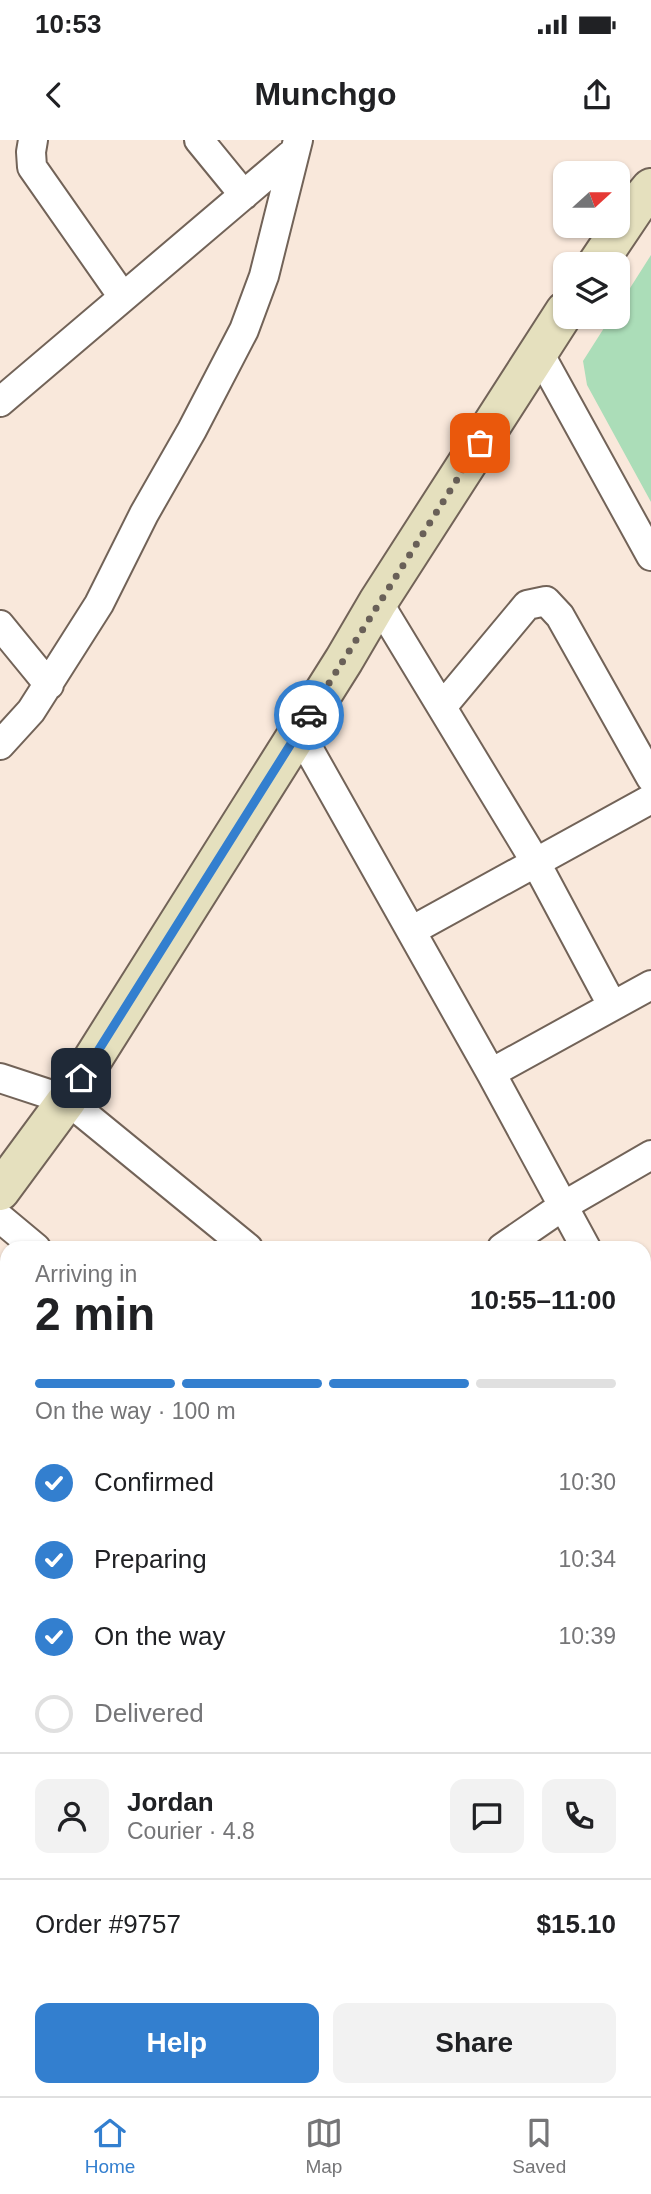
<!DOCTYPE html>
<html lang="en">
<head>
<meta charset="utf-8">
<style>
	:root { --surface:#fff; --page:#f2f2f2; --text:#202124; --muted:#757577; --line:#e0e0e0; --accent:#337fcf }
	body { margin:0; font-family:Arial,sans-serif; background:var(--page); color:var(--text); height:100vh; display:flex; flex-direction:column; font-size:26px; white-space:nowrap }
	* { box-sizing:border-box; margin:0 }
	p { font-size:23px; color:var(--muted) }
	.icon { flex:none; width:38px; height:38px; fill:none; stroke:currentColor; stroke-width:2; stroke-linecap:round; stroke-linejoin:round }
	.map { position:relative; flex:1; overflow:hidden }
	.drawer { position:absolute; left:0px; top:1101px; width:651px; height:856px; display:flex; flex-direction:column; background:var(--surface); border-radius:21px 21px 0 0; box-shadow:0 2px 5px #0004 }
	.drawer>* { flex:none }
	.needle { width:46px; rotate:69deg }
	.buttons { position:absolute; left:553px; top:21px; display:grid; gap:14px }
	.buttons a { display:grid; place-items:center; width:77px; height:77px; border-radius:14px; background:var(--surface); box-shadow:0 2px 5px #0004; font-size:35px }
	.pin { position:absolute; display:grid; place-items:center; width:60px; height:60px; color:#fff; margin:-30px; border-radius:14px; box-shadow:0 4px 10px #0006 }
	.courier { position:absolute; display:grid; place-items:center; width:70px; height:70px; margin:-35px; border:5px solid #337fcf; border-radius:50%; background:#fff; color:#222; box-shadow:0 2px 9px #0007 }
	.headline em { font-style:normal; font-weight:600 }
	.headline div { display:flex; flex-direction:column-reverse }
	.headline { display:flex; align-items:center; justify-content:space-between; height:119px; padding:0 35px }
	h1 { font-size:46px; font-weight:600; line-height:52px }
	.bar { display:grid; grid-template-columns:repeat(4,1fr); gap:10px 7px; align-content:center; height:84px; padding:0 35px }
	.bar i { height:9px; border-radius:5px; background:var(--line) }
	.bar .on { background:var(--accent) }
	.bar p { grid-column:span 4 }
	.line { display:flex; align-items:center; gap:18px; padding:0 35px; border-top:2px solid var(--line) }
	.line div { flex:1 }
	.round { display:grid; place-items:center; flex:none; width:74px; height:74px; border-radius:14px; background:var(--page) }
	ol { padding:0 35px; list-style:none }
	li { display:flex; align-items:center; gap:21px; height:77px }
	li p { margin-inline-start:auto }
	li .icon { padding:7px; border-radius:50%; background:var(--accent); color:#fff; stroke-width:4 }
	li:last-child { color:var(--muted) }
	li i { width:38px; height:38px; border:4px solid var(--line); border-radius:50% }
	.primary-button { display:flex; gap:14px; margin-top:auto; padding:14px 35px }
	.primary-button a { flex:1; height:80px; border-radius:14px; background:var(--accent); color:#fff; font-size:28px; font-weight:600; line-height:80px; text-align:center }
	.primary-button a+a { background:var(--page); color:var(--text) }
	.status { display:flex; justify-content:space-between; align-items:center; height:49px; padding:0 35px; background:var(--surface); direction:ltr }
	.status svg { height:19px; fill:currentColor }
	header { display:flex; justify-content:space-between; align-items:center; height:91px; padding:0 35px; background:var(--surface); font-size:32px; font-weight:600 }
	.dock { display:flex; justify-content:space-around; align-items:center; height:98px; border-top:2px solid var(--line); background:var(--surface); font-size:19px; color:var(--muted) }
	.dock a { display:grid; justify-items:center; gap:4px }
	.dock .on { color:var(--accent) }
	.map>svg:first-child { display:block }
</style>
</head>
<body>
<div class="status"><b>10:53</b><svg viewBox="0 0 49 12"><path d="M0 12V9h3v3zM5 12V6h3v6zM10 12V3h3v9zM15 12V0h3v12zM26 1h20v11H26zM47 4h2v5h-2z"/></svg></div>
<header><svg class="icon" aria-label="back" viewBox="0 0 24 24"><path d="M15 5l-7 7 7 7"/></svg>Munchgo<svg class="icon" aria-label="share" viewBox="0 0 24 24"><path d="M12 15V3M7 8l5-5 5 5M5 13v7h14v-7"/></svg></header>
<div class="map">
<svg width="651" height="1956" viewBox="0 0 651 1956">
	<rect width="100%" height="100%" fill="#f9e8db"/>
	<path fill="#abddb8" d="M651 115V362L587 245 583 221 611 177H618V167Z"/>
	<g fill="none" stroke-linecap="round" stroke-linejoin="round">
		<g stroke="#726358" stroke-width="32">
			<path id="minor" d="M33 0 31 12 32 27 123 157
				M199 0 244 55
				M538 211 651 416
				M0 262 294 12
				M378 462 535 721 612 865
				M0 485 49 545
				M442 567 527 465 546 461 560 476 651 638
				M299 592 491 933 586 1108
				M0 605 31 571 99 464 144 374 192 290 244 190 264 136 298 0
				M411 791 651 659
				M491 933 651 845
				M0 938 67 960 248 1108
				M0 1078 36 1108
				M502 1108 563 1066 651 1015
				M644 1215 651 1228
				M0 1300 7 1305
				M644 1447 651 1443
				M644 1525 651 1537
				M644 1610 651 1604
				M0 1623 7 1614
				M0 1774 4 1777 7 1787
				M56 1950 59 1956
				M327 1950 331 1956
				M511 1950V1956
				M114 1956 125 1950"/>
		</g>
		<g stroke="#726358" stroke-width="42">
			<path id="secondary" d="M597 124 636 66 651 48
				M0 1051 67 960 344 520 378 462 565 171"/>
		</g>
		<use href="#minor" stroke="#fff" stroke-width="28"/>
		<use href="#secondary" stroke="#e5e0be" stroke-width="38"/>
	</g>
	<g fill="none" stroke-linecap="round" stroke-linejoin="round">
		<path stroke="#696058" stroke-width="7" stroke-dasharray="0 12.6" d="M309 575 480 303"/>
		<path stroke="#337fcf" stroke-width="9" d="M81 938 309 575"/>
	</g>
</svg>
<div class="buttons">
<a><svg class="needle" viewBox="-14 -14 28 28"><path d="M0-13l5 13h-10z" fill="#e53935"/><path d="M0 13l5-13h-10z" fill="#757577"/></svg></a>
<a><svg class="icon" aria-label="layers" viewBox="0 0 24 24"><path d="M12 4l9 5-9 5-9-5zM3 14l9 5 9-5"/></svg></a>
</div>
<div class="pin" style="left:480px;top:303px;background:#ea580c"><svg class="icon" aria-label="bag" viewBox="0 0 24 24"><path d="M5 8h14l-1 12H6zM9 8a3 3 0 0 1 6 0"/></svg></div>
<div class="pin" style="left:81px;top:938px;background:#1f2937"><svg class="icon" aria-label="home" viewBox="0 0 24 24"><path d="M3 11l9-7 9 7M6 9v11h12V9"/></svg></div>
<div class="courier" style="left:309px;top:575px"><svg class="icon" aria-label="car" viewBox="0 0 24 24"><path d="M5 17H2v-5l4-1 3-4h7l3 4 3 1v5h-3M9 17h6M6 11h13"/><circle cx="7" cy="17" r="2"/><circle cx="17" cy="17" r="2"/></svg></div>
<section class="drawer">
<div class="headline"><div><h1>2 min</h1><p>Arriving in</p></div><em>10:55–11:00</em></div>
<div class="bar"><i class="on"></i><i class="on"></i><i class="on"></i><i></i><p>On the way · 100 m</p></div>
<ol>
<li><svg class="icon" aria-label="check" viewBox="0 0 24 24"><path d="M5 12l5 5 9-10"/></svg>Confirmed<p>10:30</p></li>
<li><svg class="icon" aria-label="check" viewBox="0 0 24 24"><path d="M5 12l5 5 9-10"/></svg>Preparing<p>10:34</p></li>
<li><svg class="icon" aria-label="check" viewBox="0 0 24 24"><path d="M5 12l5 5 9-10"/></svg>On the way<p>10:39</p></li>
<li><i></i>Delivered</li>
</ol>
<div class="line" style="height:126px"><a class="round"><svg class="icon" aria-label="person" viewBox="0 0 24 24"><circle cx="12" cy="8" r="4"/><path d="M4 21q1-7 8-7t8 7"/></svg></a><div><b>Jordan</b><p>Courier · 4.8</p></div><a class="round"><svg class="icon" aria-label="chat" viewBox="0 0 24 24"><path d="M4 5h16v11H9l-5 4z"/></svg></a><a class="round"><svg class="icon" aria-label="phone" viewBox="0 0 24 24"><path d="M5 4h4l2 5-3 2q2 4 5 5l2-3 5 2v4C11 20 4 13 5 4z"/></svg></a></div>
<div class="line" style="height:91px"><div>Order #9757</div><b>$15.10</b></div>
<div class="primary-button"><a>Help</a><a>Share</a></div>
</section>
</div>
<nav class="dock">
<a class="on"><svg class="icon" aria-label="home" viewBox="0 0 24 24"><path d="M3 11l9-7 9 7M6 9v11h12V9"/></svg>Home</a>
<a><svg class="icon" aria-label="map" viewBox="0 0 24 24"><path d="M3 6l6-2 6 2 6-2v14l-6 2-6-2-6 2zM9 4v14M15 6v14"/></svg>Map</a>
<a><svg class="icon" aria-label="saved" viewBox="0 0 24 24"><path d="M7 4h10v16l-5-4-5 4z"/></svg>Saved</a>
</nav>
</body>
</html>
